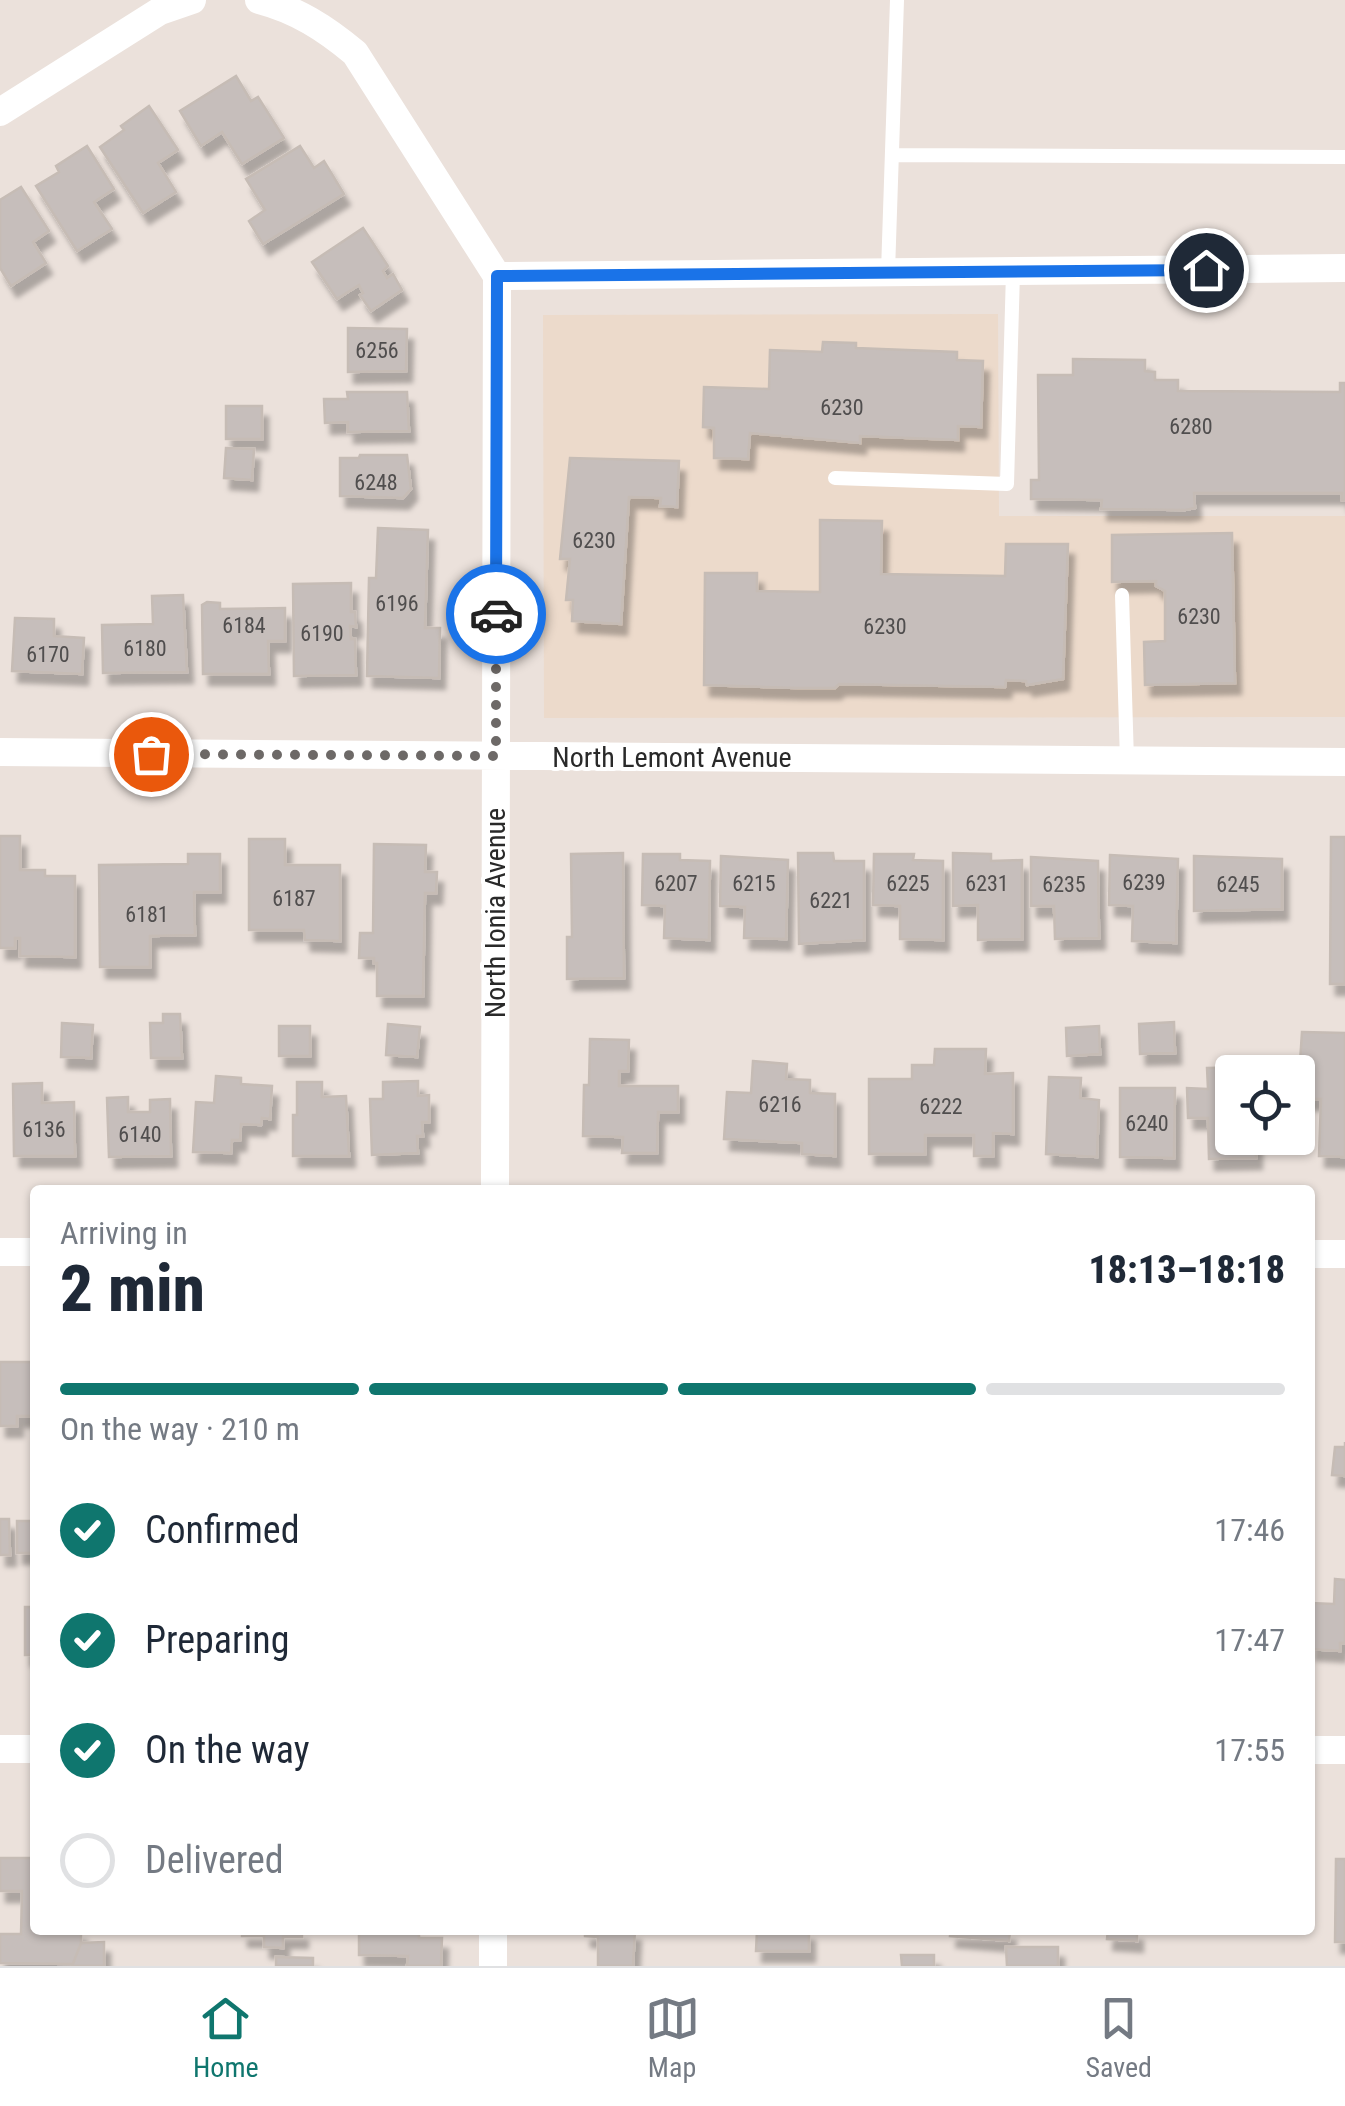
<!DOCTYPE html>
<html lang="en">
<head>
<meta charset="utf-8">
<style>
	:root { --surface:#fff; --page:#f6f6f7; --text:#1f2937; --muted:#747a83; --line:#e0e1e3; --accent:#0f766e }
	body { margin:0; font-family:"Roboto Condensed",sans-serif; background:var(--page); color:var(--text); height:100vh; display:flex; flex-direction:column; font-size:38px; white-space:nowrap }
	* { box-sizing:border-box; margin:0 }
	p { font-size:32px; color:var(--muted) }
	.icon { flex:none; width:55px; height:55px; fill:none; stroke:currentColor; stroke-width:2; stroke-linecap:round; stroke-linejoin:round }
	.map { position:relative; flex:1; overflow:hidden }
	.panel { position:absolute; left:30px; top:1185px; width:1285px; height:750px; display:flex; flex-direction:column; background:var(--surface); border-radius:10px; box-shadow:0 2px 8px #0004 }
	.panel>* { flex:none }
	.buttons { position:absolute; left:1215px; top:1055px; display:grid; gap:20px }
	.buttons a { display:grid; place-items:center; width:100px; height:100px; border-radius:10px; background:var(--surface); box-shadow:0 2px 8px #0004; font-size:50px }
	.pin { position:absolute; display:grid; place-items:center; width:85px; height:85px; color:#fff; margin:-42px; border:5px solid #fff; border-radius:50%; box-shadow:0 2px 10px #0007 }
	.courier { position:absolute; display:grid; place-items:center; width:100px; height:100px; margin:-50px; border:8px solid #1a73e8; border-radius:50%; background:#fff; color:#222; box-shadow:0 2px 12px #0007 }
	.head em { font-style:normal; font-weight:800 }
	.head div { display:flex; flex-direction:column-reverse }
	.head { display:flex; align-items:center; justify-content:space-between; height:170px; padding:0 30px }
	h1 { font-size:65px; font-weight:800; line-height:75px }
	.bar { display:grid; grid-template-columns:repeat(4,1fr); gap:15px 10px; align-content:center; height:120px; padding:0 30px }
	.bar i { height:12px; border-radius:8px; background:var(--line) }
	.bar .current { background:var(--accent) }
	.bar p { grid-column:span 4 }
	ol { padding:0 30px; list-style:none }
	li { display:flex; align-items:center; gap:30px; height:110px }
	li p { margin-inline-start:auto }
	li .icon { padding:10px; border-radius:50%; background:var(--accent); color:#fff; stroke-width:4 }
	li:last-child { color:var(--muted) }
	li i { width:55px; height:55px; border:5px solid var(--line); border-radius:50% }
	.tab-bar { display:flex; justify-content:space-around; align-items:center; height:140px; border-top:2px solid var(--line); background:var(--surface); font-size:28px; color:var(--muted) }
	.tab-bar a { display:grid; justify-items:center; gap:5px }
	.tab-bar .current { color:var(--accent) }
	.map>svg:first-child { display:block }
</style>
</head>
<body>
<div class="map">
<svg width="1345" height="1966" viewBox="0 0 1345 1966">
	<defs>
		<filter id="shadow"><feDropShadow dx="6" dy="11" stdDeviation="2.5" flood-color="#0004"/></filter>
	</defs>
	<rect width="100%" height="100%" fill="#ebe1db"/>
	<path fill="#ecdacb" d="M998 314 999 516H1345V717L544 718 543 315Z"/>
	<path fill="#c6bebb" stroke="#c6bcb5" stroke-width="2.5" filter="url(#shadow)" d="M236 76 251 101 258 97 284 138 242 164 222 132 201 146 180 111Z
		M149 106 178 150 158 163 176 192 143 213 100 147 124 130 121 126Z
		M87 146 114 189 94 202 112 229 77 251 36 186 59 172 56 166Z
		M300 146 314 168 324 161 344 194 263 244 249 221 265 210 246 179Z
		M21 187 49 231 33 242 46 263 11 286 0 268V200Z
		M363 228 388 266 383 271 387 278 393 274 402 290 371 311 360 295 363 293 359 285 337 299 312 262Z
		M348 328 407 329 406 371 348 372Z
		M823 342 856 343V348L957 352V360L983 361 981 427 958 426V440L860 436V443L750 433 748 459 714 458V428L703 427 704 387 769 389 770 350 822 352Z
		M1073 359 1145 360V371L1155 372V380H1178V391L1340 392V383H1345V500H1342V493H1194L1195 508 1185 510 1101 509 1102 500 1031 499V480H1039L1038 375H1073Z
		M347 392H407L409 431 348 432V422L325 423 324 399H348Z
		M226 406H262V439H226Z
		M226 448 254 449 252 480 224 478Z
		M360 455H407L411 489 403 498 340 496V458H359Z
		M570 458 679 461 677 507 660 506 661 498 629 497 621 624 572 621 573 600H566L570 559H560Z
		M820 520 882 521 881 574 1005 576 1006 544H1068L1063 679 1027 685 1026 681 1006 680 1005 687 839 684 835 688H797L704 685 705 573H757V591L820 592Z
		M378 528 428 530 425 628H440L439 678 367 676 369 578H376Z
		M1232 533 1235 683 1145 685 1144 642 1165 641V591L1156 586V581L1112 582V535Z
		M351 583V612H355L356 627 350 626 351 639H355L356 675 294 676 293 584Z
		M183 595 187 672 103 673 102 625 153 624 152 596Z
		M207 602 220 603V609L285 608V641H268L269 674H203L202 605Z
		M15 618 54 619V636L84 638 82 674 12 671Z
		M0 836H20V870H45V876H75V957L20 956V938H15V948H0Z
		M1331 837H1345V984H1330Z
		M249 839H285V865H340V941L305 940 304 930H249Z
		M374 844 426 845 425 872H437L436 893H425L423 996H377V963H374V958H359L360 933H373Z
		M623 853 624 978 567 979V937H572L571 854Z
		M798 853H833L834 861H864V940L799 944Z
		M953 853 991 854V861L1022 860V939L978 940V905L953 906Z
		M188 854H220V892H194L195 935 150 936V967H100L99 865 188 864Z
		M643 854H680V860L710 861 709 940 664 938 665 906 642 905Z
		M874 854H914L913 860 943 861V940L900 939V906L873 905Z
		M1110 855 1178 859 1176 943 1132 941 1133 906 1109 905Z
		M721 856 788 860 786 939 744 938 745 907 720 906Z
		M1194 856 1282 859V909L1194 911Z
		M1031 857 1098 861 1099 938 1055 939 1054 906H1031Z
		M163 1014H180L182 1058H151L150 1023H163Z
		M1174 1022 1175 1053 1140 1054 1139 1024Z
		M62 1023 93 1025 91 1058 61 1057Z
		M388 1024 420 1027 417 1057 386 1055Z
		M279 1026H310V1056H279Z
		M1099 1026 1100 1054 1067 1056 1066 1028Z
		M1302 1032 1345 1033V1157L1319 1156 1321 1099H1298V1072H1291L1300 1062Z
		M590 1039 629 1040 628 1071H619V1086H678V1112H658L657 1153H622L623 1137 583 1136 584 1085H589Z
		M935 1049H986L985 1074 1013 1073V1134L993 1133V1156H974V1135H925V1154H869V1079H912V1065H934Z
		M753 1061 787 1064 786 1079 810 1080V1093L835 1094V1156L802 1154V1143L724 1139 727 1092 751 1093Z
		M1255 1067V1072H1232V1138H1256V1158L1209 1159 1208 1118H1188L1187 1088 1208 1089 1207 1068Z
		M216 1076 241 1078V1084L272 1086 270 1119 262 1118 261 1125 241 1124 240 1140H232L231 1153 193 1152 196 1102 214 1103Z
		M1049 1077 1081 1078 1080 1098 1099 1100 1097 1157 1046 1154Z
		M418 1081V1096L429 1095V1122H422L423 1136H417L418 1153 372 1155 370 1099H383V1082Z
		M297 1082H322V1097L346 1096 349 1156H293V1115H297Z
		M42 1083V1103L74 1102 75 1156H14L13 1084Z
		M1120 1088H1175L1174 1158 1120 1157Z
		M128 1097V1112H150V1100L170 1099 171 1156 109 1157 107 1098Z
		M0 1362H35V1416H17V1426H0Z
		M1345 1442V1476L1332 1475 1335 1447H1345Z
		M0 1519H9L10 1555H0Z
		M17 1521H35V1553H17Z
		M1335 1579 1345 1580V1643H1340V1651L1310 1649 1311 1603 1334 1604Z
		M25 1607H35V1655H25Z
		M0 1858H35V1930H81V1943L73 1964 0 1963V1934H21L22 1891H0Z
		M1336 1859H1345V1942H1335Z
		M242 1930H302V1937H283V1948L264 1947V1936H242Z
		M359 1930H419V1938H442L441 1966H407L408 1956 359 1955Z
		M585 1930H635L633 1966H598V1937L585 1936Z
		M757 1930H809V1951H756Z
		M951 1930H1010L1009 1941 950 1936Z
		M1108 1930H1137V1941L1107 1939Z
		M104 1942V1966H72L81 1943Z
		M1006 1947H1058V1966H1007Z
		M901 1955H934V1966H902Z
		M276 1957 313 1958V1966H276Z"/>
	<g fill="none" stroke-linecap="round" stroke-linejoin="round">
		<path stroke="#fff" stroke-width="14" d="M892 155 1345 157
			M888 272 897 0
			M835 478 1007 484 1013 272
			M1122 595 1127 761"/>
		<path stroke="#fff" stroke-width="28" d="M259 0C297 10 325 28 355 53L497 276
			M0 112 160 11 192 0
			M497 276 1345 268
			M0 752 1345 762
			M495 1190 497 276
			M0 1252H35
			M1310 1254H1345
			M0 1749H35
			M1310 1750H1345
			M493 1966V1930"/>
	</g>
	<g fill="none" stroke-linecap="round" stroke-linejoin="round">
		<path stroke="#6d6967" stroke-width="10" stroke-dasharray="0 18" d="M151 754 496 756V614"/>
		<path stroke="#1a73e8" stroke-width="12" d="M496 614 497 276 1206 270"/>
	</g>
	<g text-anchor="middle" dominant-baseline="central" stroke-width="8" stroke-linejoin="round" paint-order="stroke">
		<g font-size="22" fill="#504e4e">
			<text x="377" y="350">6256</text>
			<text x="842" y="407">6230</text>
			<text x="1191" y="426">6280</text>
			<text x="376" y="482">6248</text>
			<text x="594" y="540">6230</text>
			<text x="397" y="603">6196</text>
			<text x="1199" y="616">6230</text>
			<text x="244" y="625">6184</text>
			<text x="885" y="626">6230</text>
			<text x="322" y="633">6190</text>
			<text x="145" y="648">6180</text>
			<text x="48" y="654">6170</text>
			<text x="1144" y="882">6239</text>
			<text x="676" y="883">6207</text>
			<text x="754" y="883">6215</text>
			<text x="908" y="883">6225</text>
			<text x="987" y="883">6231</text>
			<text x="1064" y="884">6235</text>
			<text x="1238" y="884">6245</text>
			<text x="294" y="898">6187</text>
			<text x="831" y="900">6221</text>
			<text x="147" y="914">6181</text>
			<text x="780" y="1104">6216</text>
			<text x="941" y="1106">6222</text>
			<text x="1147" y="1123">6240</text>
			<text x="44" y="1129">6136</text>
			<text x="140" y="1134">6140</text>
		</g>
		<g font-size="28" fill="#292929" stroke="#fff">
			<text x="672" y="757">North Lemont Avenue</text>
			<text transform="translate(495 913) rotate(-90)">North Ionia Avenue</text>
		</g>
	</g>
</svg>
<div class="buttons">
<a><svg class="icon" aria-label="locate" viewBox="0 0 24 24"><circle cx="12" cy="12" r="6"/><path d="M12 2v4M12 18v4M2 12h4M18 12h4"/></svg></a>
</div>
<div class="pin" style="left:151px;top:754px;background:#ea580c"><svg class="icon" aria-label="bag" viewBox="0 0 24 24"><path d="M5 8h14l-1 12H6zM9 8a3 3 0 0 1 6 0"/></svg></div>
<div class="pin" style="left:1206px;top:270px;background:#1f2937"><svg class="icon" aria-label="home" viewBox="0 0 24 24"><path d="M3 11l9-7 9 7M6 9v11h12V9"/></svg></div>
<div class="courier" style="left:496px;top:614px"><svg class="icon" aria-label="car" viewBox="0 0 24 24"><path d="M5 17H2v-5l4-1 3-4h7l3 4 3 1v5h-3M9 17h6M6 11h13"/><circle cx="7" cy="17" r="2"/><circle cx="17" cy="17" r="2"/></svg></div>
<section class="panel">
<div class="head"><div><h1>2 min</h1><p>Arriving in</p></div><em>18:13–18:18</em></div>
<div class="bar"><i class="current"></i><i class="current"></i><i class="current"></i><i></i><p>On the way · 210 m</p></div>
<ol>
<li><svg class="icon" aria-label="check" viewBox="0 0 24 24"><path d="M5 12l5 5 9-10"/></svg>Confirmed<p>17:46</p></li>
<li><svg class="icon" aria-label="check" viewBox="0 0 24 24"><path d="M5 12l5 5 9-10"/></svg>Preparing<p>17:47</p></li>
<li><svg class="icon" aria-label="check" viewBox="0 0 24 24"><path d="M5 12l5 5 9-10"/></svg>On the way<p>17:55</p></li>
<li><i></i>Delivered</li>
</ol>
</section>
</div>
<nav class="tab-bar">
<a class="current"><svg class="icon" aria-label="home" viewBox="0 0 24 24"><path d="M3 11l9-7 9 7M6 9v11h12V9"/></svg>Home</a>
<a><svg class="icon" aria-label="map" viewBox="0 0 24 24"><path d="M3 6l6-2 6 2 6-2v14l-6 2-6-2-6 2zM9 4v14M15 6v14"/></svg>Map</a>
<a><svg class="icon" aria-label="saved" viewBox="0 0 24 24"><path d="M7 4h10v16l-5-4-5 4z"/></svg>Saved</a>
</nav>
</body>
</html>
